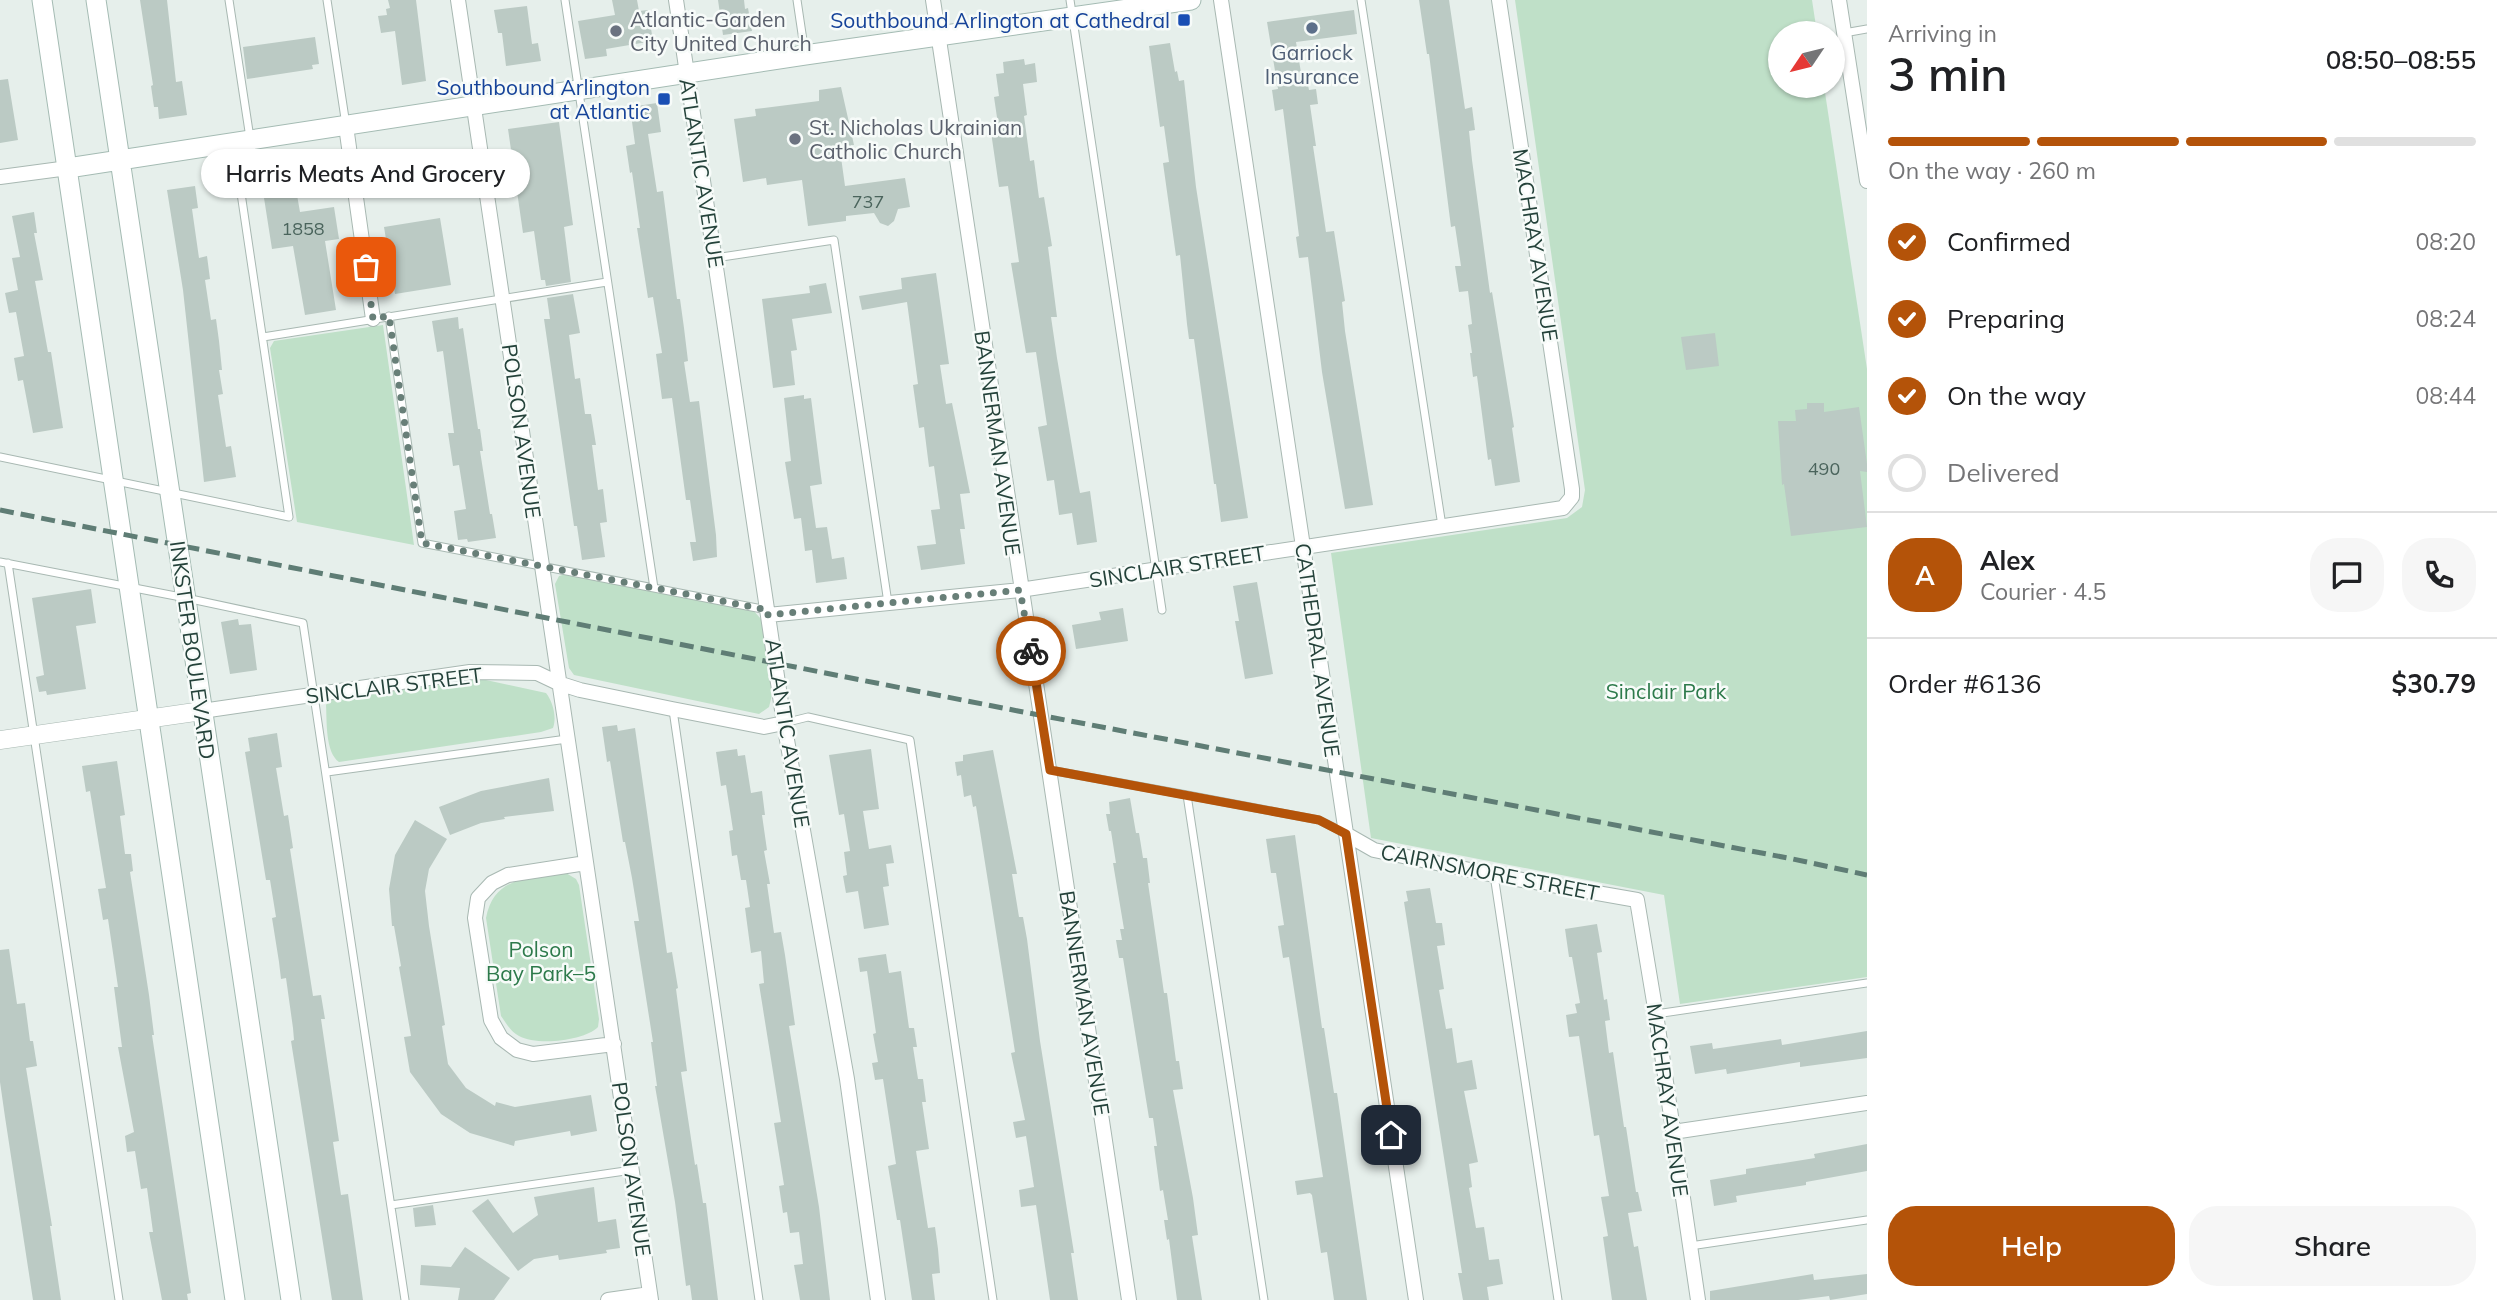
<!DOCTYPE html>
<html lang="en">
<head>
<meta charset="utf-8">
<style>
	:root { --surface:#fff; --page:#f6f6f6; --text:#202124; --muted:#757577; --line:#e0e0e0; --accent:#b45309 }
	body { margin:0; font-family:Mulish,sans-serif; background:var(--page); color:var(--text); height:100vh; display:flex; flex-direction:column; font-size:26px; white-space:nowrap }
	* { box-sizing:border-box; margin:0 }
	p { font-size:23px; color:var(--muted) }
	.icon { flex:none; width:38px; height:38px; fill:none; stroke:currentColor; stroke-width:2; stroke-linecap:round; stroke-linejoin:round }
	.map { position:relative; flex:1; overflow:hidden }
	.details { display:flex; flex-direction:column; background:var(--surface); width:630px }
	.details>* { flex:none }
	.needle { width:46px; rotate:235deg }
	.fabs { position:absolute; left:1768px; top:21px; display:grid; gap:14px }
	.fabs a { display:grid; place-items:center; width:77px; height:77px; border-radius:50%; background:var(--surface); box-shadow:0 2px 5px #0004; font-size:35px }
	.pin { position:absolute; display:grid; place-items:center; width:60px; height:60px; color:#fff; margin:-30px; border-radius:14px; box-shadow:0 4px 10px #0006 }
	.courier { position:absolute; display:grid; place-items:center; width:70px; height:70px; margin:-35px; border:5px solid #b45309; border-radius:50%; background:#fff; color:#222; box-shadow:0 2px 9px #0007 }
	.bubble { position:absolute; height:49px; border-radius:24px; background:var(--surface); box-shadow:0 2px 5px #0004; font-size:23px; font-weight:600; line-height:49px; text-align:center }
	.overview em { font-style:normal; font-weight:600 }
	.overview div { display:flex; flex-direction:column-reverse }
	.overview { display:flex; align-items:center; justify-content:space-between; height:119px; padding:0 21px }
	h1 { font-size:46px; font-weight:600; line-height:52px }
	.bar { display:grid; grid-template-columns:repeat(4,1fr); gap:10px 7px; align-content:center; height:84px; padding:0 21px }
	.bar i { height:9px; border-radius:5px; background:var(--line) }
	.bar .current { background:var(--accent) }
	.bar p { grid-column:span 4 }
	.line { display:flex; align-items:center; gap:18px; padding:0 21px; border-top:2px solid var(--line) }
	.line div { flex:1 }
	.round { display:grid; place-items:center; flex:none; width:74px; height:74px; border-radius:28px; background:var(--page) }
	ol { padding:0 21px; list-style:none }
	li { display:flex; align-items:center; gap:21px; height:77px }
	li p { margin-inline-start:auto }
	li .icon { padding:7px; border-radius:50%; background:var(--accent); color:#fff; stroke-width:4 }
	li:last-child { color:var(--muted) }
	li i { width:38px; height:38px; border:4px solid var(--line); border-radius:50% }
	.cta { display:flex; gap:14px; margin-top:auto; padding:14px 21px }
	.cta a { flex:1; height:80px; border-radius:28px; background:var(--accent); color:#fff; font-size:28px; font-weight:600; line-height:80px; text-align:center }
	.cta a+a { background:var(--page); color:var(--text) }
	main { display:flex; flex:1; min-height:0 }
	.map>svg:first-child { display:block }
</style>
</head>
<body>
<main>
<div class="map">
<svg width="1867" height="1300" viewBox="0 0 1867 1300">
	<rect width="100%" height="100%" fill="#e6efeb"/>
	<path fill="#bfe0c8" d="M1515 0H1812L1817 33H1780V86H1824L1867 369V977L1680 1004 1664 895 1371 838 1331 553 1567 518 1582 507 1585 490Z
		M383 325 414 545 297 522 270 348 274 341Z
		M566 574 752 609 761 619 772 695 769 707 759 714 574 675 569 668 555 584 559 576Z
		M468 680H486L546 693C553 702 557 717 553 728L541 732 339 762C325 752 327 721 326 705L330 699Z
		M566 873 576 879 579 885 599 1019 598 1027C584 1041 537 1046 519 1036 511 1032 506 1023 501 1016L486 918C494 875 531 878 566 873Z"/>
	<path fill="#bbcac4" d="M140 0H167L176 82 182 81 187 115 159 119 158 107H154L151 86 153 85Z
		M388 0H416L426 81 402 85 395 31 381 33 378 16 387 15 386 9 390 8Z
		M612 0H637L639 11 648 10 653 41 606 49 607 56 585 59 578 21 615 15Z
		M718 0H744L745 9 748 8 752 31 723 35Z
		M1419 0H1449L1465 109 1472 107 1475 130 1469 131 1472 160 1490 293 1492 292 1514 427 1512 428 1520 482 1495 486 1491 459 1488 460 1477 376 1473 377 1470 353H1472L1468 325 1472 324 1468 291 1459 292 1455 266H1461L1455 226 1451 227 1429 54H1427Z
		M527 6 532 44 538 43 541 61 506 66 502 33H498L494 10Z
		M1354 10 1357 34 1296 42 1303 85H1308L1309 90 1316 89 1318 104 1310 105 1316 146H1313L1326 232 1334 231 1345 301 1342 302 1345 331 1373 505 1345 509 1322 372 1308 257 1299 258 1296 237 1299 236 1283 109 1275 111 1272 90 1278 89 1267 22Z
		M315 37 319 64 312 65 313 69 247 79 243 47Z
		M1170 43 1175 72 1177 71 1179 81 1184 80 1196 187 1248 518 1221 522 1216 484H1214L1194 339H1189L1187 324 1180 255 1176 256 1163 163 1169 162 1164 126 1160 127 1149 46Z
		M1024 59 1025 65 1035 63 1037 82 1023 84 1027 115 1024 116 1030 161 1034 160 1039 198 1044 197 1052 246 1048 247 1057 317H1051L1057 358 1079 488 1080 493 1090 491 1097 542 1077 545 1072 513 1059 515 1054 480 1047 481 1038 427 1047 425 1036 352 1026 353 1011 263 1019 262 1008 186 999 187 991 132 999 131 994 97 999 96 996 74 1004 73 1003 62Z
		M8 79 18 140 0 143V80Z
		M841 87 854 145H851V148L840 150 845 186 905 178 910 207 898 209 894 221 888 226 880 223 874 213 846 216V221L808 226 802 180 767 185 766 178 743 182 734 119 756 116 755 109 819 101V90Z
		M657 103 661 132 648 134 657 192 663 191 677 299H680L684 328 688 361 684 362 690 402 699 401 716 535 717 557 693 561 690 542H696L690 500H686L672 398 662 399 656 354 662 353 653 297 648 298 637 228H640L632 172 630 173 626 146 635 144 630 107Z
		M559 122 573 225 564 227 571 282 546 286 545 280H541L534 231 523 233 508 129Z
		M291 161 300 212 334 207 339 239 325 241 336 310 305 315 293 246 272 249 259 166Z
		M195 186 198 208 192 209 199 258 207 256 210 279 205 280 211 320 216 319 219 341 222 370H219L223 394 218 395 226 447 231 446 236 477 204 482 183 290 167 190Z
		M34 212 37 233H34L43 280 35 281 48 352H51L63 428 33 433 23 380 18 381 14 358 24 356 16 312 9 313 5 293 18 290 12 258 20 257 12 216Z
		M440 218 451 285 395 294 384 227Z
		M936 273 949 364 940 365 946 404 952 403 970 493 960 494 965 529H960L965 564 921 570 917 546 936 544 931 510 940 509 934 466 929 467 924 427 919 428 913 385 918 384 907 302 862 310 859 296 902 289 901 278Z
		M826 283 832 313 792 319 797 350 791 351 795 385 773 388 762 299 810 293 809 286Z
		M573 294 580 333 569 335 575 379 580 378 585 414H591L596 445H592L598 490 603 489 607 522 600 523 605 557 582 560 577 526H574L544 319H550L547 298Z
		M458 317 459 329 463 328 478 429H480L483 451H480L490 514H492L496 538 468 542 467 539 458 540 454 511 466 509 459 465 453 466 448 433H454L443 351 437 352 432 321Z
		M1715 333 1719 366 1686 370 1681 337Z
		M804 395V399L811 398 822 484 810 486 816 528 827 527 832 559 844 557 847 579 816 583 812 550 805 551 801 518 794 519 785 462 791 461 784 398Z
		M1807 403H1824V412L1859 407 1867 464V472L1860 471 1867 527 1791 536 1784 484 1782 485 1778 421H1796L1795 410 1807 409Z
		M1257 582 1273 674 1245 679 1235 621H1239L1233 586Z
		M91 589 96 623 76 626 86 689 47 695 46 691 39 692 36 677 44 675 32 598Z
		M1123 608 1128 641 1076 649 1072 625 1101 620 1099 612Z
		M238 619 239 625 251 624 257 670 230 674 221 622Z
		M617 725 618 731 635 728 667 953 672 952 678 988 676 989 687 1071 681 1072 695 1165 697 1164 703 1203H706L718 1300H692L690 1285 686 1286 675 1202 655 1086H657L651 1042H653L634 921H639L632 878 625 842H623L610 761 607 762 602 727Z
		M277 733 282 767 276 768 284 816 288 815 293 848 290 849 313 996 321 995 325 1019H321L339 1141 333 1142 341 1195 348 1194 363 1300H332L291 1041 294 1040 293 1028 286 978 281 979 279 962 272 918 276 917 270 880H266L245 752 250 751 248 738Z
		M737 749 738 756 745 755 751 793 762 791 765 815H762L767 850 764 851 770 884H767L774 933 781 932 785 955 795 1025 789 1026 819 1207 830 1300H800L794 1265 803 1264 799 1232 790 1233 787 1212 783 1213 779 1186 784 1185 774 1123 781 1122 759 984 764 983 761 951 751 953 745 908 750 907 746 880H741L737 855 732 856 729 831 733 830 726 785 721 786 716 752Z
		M871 749 879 809 863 811 869 849 891 845 894 863 886 864 889 886 883 887 889 925 864 929 858 891 846 893 843 876 847 875 844 852 850 851 844 814 839 815 829 755Z
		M993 750 1017 874H1012L1019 917H1023L1027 939 1040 1041 1074 1253H1071L1078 1300H1050L1036 1205 1021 1207 1019 1190 1034 1187 1026 1136 1016 1138 1013 1122 1025 1120 1011 1053 1015 1052 976 806 973 807 971 795 964 797 961 775 957 776 955 762 963 761V755Z
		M117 761 125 815 120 816 125 854H131L133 871 130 872 149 995 154 1035H152L191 1293 187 1294 188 1300H162L149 1232H153L147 1188 141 1189 135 1151 127 1152 125 1136 134 1132 118 1047H122L114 987H118L108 919 103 920 98 889 106 888 101 858 90 791 86 792 82 766Z
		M549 778 554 811 504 817 505 819 481 823 450 835 439 807 481 791Z
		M1130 798 1136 833H1139L1143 858H1147L1150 883H1148L1164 993H1167L1176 1061H1179L1183 1089 1173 1090 1193 1198 1198 1235 1192 1236 1202 1300H1177L1169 1239 1167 1240 1164 1220H1168L1163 1190 1160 1191 1154 1146H1157L1153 1118H1149L1123 958H1119L1116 940H1122L1120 929H1124L1113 863H1116L1111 831H1109L1106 814H1110L1109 802Z
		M415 820 447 839 429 869 425 891 429 926 445 1025 442 1026 448 1064 466 1088 495 1106 496 1102 515 1107 591 1095 597 1131 571 1136 570 1131 515 1141 514 1146 470 1133 441 1114 410 1072 404 1037 411 1036 399 967 401 966 394 926H392L389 889 395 855Z
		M1295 835 1322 1028H1324L1334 1093H1337L1367 1300H1334L1327 1252 1321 1253 1312 1195 1310 1193 1297 1195 1295 1181 1323 1177 1289 957 1283 958 1278 926 1284 925 1276 873H1271L1266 839Z
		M1430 888 1436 923H1442L1445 945 1437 946 1444 989 1439 990 1446 1029 1452 1028 1457 1063 1472 1060 1477 1089 1464 1091 1478 1162 1469 1164 1472 1187 1469 1188 1476 1228 1484 1227 1489 1260 1499 1259 1503 1284 1487 1287 1489 1300H1463L1458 1273H1462L1404 902 1408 901 1406 891Z
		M1597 924 1602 952 1597 953 1604 1000 1607 999 1610 1020 1605 1021 1609 1053 1613 1052 1624 1127H1626L1636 1192H1638L1642 1211 1628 1213 1634 1247 1638 1246 1647 1300H1612L1603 1237 1608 1236 1601 1197 1609 1196 1599 1135 1594 1136 1579 1036 1569 1037 1566 1015 1577 1013 1575 1004 1580 1003 1572 957H1569L1565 929Z
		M9 949 17 1004 25 1003 30 1041H33L37 1066 26 1068 52 1226H50L61 1300H33L5 1117 0 1082V950Z
		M886 954 889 973 901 971 909 1028H914L917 1047H913L918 1079H923L926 1102H922L929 1149 916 1151 928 1228 935 1227 938 1249 940 1273 932 1274 935 1300H912L900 1220H897L888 1166 896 1164 883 1079 875 1080 872 1063 878 1062 873 1034 876 1033 867 971 860 972 858 958Z
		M1867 1031V1058L1800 1067V1062L1727 1074 1726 1069 1695 1074 1690 1046 1712 1043 1713 1049 1781 1039 1782 1045Z
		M1867 1144V1171L1806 1182V1185L1736 1196 1737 1202 1714 1206 1710 1180 1746 1174V1169L1815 1158 1814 1154Z
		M594 1187 598 1222 616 1219 620 1248 606 1250 607 1253 559 1260 558 1255 534 1259 518 1271 472 1211 488 1199 513 1233 538 1215 534 1197Z
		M433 1205 436 1225 415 1227 413 1208Z
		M465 1247 510 1278 494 1300H458L460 1288 420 1285 421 1265 451 1267Z
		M1813 1274 1814 1280 1867 1274V1294L1830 1300 1829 1296 1798 1300H1710V1291Z"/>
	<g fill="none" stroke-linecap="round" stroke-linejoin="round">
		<g stroke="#a8b8b2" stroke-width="9">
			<path id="service" d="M229 0 250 138
				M327 0 346 125
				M565 0 654 588
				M797 0 805 54
				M1070 0 1162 610
				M1361 0 1442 526
				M1844 33 1867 29
				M715 258 834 240 888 603
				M389 316 422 543 767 610
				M263 337 607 282
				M0 457 289 517 234 146
				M0 562 186 598 303 623 405 1300
				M8 563 119 1300
				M673 710 759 1300
				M784 723 808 717 910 740 993 1300
				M1050 770 1187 795 1264 1300
				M327 772 567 739
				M1187 795 1319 820 1345 833
				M1494 875 1558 1300
				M1656 1014 1867 983
				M391 1205 632 1170
				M1690 1246 1867 1220"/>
		</g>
		<g stroke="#a8b8b2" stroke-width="16">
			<path id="minor" d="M458 0 651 1300
				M676 0 784 723 847 1079 878 1300
				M933 0C996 434 1064 867 1129 1300
				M1221 0 1416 1300
				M1839 0 1867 181
				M346 126 373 319
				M0 177 68 168
				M768 615 1020 590 1563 508 1572 497V489L1499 0
				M202 711 470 672 537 673 558 683 580 690 672 709 764 727 784 723
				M1346 834 1374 850 1494 875 1637 900 1656 1014 1698 1300
				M586 863 508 875 492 883 478 898 475 918 491 1020 501 1038 517 1050 533 1054 614 1044
				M1673 1132 1867 1103
				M608 1300 650 1294"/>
		</g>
		<g stroke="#a8b8b2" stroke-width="19">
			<path id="tertiary" d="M0 740 202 711"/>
		</g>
		<g stroke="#a4bbb3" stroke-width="21">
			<path id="secondary" d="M42 0 235 1300
				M96 0 291 1300
				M68 168 805 55 1191 0"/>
		</g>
		<use href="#service" stroke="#fff" stroke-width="7"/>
		<use href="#minor" stroke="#fff" stroke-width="14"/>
		<use href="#tertiary" stroke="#fff" stroke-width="18"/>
		<use href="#secondary" stroke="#fff" stroke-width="19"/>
		<path stroke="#5f7d75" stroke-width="5" stroke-dasharray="14 7" stroke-linecap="butt" d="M0 510 1018 711 1793 859 1867 875"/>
	</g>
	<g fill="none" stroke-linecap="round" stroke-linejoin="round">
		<path stroke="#687f78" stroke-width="7" stroke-dasharray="0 12.6" d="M366 267 373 319 389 316 422 543 768 610V615L1020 590 1031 651"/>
		<path stroke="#b45309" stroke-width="9" d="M1031 651 1050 770 1319 820 1346 834 1391 1135"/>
	</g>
	<g fill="#1a4fb4" stroke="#f7fbf9" stroke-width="2.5">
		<rect x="1177" y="13" width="14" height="14" rx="3.5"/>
		<rect x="657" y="92" width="14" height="14" rx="3.5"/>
	</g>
	<circle fill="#5c6f8a" stroke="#f7fbf9" stroke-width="2.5" cx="1312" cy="28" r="7"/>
	<g fill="#6b7280" stroke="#f7fbf9" stroke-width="2.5">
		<circle cx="616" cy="31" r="7"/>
		<circle cx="795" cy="139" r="7"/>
	</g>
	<g text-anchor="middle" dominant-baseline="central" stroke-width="5" stroke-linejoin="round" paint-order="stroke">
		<g font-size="18" fill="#4a645c">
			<text x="868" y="201">737</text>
			<text x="303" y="228">1858</text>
			<text x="1824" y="468">490</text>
		</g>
		<g font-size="21" fill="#5b616d" stroke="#f7fbf9" text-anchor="start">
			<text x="630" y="19">Atlantic-Garden<tspan x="630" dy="24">City United Church</tspan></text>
			<text x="809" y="127">St. Nicholas Ukrainian<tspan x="809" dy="24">Catholic Church</tspan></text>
		</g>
		<g font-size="21" fill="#164399" stroke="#f7fbf9" text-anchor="end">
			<text x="1170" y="20">Southbound Arlington at Cathedral</text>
			<text x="650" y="87">Southbound Arlington<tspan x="650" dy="24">at Atlantic</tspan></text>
		</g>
		<g font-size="21" fill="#4e5e75" stroke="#f7fbf9">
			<text x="1312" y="52">Garriock<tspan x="1312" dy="24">Insurance</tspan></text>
		</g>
		<g font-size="21" fill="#24423a" stroke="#f7fbf9">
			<text transform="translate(702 173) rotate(81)">ATLANTIC AVENUE</text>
			<text transform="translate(1536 245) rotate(81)">MACHRAY AVENUE</text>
			<text transform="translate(522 431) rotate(82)">POLSON AVENUE</text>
			<text transform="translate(998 443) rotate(82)">BANNERMAN AVENUE</text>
			<text transform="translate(1177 566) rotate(-9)">SINCLAIR STREET</text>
			<text transform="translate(193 650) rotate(82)">INKSTER BOULEVARD</text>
			<text transform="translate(1318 650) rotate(82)">CATHEDRAL AVENUE</text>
			<text transform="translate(394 685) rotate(-7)">SINCLAIR STREET</text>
			<text transform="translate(788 733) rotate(81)">ATLANTIC AVENUE</text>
			<text transform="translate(1490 872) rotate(11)">CAIRNSMORE STREET</text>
			<text transform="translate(1085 1003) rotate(81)">BANNERMAN AVENUE</text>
			<text transform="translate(1668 1100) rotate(82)">MACHRAY AVENUE</text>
			<text transform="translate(632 1169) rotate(82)">POLSON AVENUE</text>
		</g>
		<g font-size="21" fill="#2d7a4b" stroke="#f7fbf9">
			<text x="1666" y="691">Sinclair Park</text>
			<text x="541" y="949">Polson<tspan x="541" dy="24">Bay Park–5</tspan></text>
		</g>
	</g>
</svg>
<div class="fabs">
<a><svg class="needle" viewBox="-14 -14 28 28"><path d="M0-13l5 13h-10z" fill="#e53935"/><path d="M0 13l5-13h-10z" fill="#757577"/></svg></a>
</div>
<div class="pin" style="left:366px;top:267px;background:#ea580c"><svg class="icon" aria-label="bag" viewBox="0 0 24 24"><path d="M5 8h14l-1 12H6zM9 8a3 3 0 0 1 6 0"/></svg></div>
<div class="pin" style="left:1391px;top:1135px;background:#1f2937"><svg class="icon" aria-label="home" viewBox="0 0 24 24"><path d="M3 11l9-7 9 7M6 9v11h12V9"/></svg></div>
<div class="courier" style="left:1031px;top:651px"><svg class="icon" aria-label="bike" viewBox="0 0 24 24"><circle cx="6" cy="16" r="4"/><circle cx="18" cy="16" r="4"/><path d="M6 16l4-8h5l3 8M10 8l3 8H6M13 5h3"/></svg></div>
<div class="bubble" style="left:201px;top:149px;width:329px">Harris Meats And Grocery</div>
</div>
<section class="details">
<div class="overview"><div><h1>3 min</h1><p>Arriving in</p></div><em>08:50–08:55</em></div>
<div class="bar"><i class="current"></i><i class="current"></i><i class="current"></i><i></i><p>On the way · 260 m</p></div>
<ol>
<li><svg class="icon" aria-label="check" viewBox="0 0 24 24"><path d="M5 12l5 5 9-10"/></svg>Confirmed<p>08:20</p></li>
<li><svg class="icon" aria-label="check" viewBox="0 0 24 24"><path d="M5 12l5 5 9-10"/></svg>Preparing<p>08:24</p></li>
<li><svg class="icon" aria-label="check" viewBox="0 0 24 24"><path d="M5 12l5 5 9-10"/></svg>On the way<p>08:44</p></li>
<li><i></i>Delivered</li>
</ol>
<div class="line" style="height:126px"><b class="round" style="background:var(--accent);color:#fff">A</b><div><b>Alex</b><p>Courier · 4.5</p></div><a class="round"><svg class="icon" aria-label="chat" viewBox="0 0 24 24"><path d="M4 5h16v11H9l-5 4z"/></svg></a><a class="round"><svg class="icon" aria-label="phone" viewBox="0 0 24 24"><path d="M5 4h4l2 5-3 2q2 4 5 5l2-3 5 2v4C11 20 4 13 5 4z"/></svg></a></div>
<div class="line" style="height:91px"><div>Order #6136</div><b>$30.79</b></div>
<div class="cta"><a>Help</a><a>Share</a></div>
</section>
</main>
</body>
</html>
